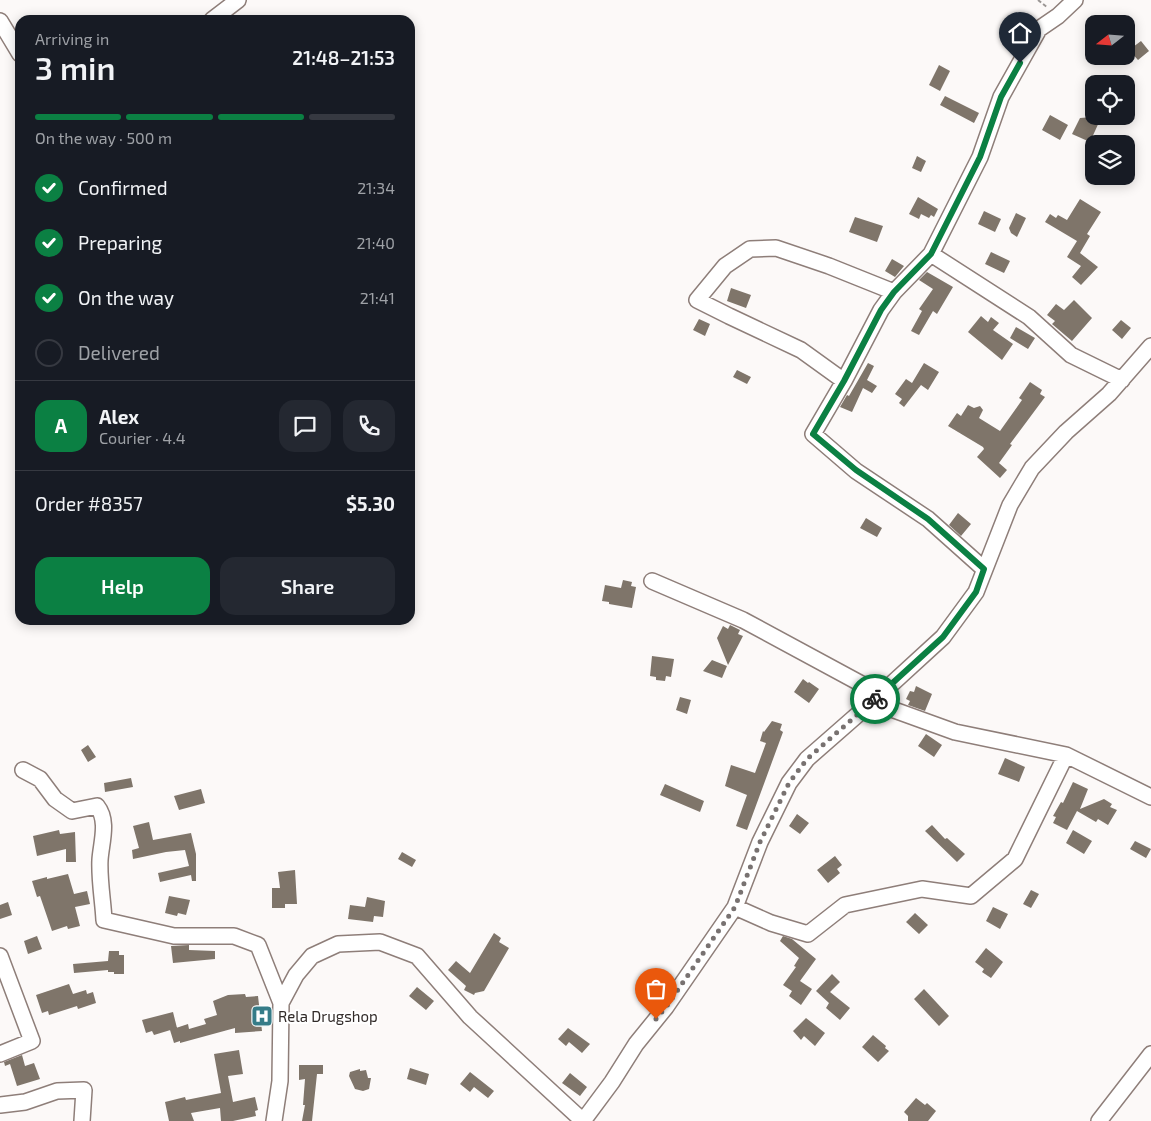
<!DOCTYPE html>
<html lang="en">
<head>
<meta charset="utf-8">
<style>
	:root { --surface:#171b24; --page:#242831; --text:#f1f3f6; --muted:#9ea1a6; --line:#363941; --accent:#0b8043 }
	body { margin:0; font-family:"Exo 2",sans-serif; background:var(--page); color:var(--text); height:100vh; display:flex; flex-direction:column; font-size:19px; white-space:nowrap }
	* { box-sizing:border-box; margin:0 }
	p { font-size:16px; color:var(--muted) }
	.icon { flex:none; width:28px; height:28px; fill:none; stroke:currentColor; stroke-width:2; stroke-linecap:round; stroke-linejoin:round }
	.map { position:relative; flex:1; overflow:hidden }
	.side { position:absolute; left:15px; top:15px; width:400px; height:610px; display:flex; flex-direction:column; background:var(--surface); border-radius:15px; box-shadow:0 2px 12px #0003 }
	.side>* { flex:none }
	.needle { width:32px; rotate:253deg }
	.fabs { position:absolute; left:1085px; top:15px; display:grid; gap:10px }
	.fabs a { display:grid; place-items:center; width:50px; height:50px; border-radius:10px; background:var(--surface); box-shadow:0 2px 12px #0003; font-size:25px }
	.pin { position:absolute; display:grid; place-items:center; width:42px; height:42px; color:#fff; margin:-51px -21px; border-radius:50% 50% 50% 0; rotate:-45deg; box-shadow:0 0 5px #0007 }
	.pin .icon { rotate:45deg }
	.courier { position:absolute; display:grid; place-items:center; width:50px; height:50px; margin:-25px; border:4px solid #0b8043; border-radius:50%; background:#fff; color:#222; box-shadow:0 1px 6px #0007 }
	.head em { font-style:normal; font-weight:600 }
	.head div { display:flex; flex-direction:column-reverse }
	.head { display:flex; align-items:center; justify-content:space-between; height:85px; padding:0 20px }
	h1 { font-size:32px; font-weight:600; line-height:38px }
	.bar { display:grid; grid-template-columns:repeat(4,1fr); gap:8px 5px; align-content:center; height:60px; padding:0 20px }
	.bar i { height:6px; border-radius:4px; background:var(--line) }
	.bar .selected { background:var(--accent) }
	.bar p { grid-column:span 4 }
	.line { display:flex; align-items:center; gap:12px; padding:0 20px; border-top:1px solid var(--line) }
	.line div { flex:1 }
	.round { display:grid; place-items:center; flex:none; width:52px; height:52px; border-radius:15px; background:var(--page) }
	ol { padding:0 20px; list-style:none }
	li { display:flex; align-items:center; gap:15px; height:55px }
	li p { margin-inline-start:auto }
	li .icon { padding:5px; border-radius:50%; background:var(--accent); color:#fff; stroke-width:4 }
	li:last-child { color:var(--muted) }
	li i { width:28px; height:28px; border:2px solid var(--line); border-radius:50% }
	.action { display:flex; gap:10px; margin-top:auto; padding:10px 20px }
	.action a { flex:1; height:58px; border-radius:15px; background:var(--accent); color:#fff; font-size:20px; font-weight:600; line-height:58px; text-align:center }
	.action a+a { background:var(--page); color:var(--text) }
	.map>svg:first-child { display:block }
</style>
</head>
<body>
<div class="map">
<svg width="1151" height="1121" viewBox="0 0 1151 1121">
	<rect width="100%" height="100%" fill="#fcf9f8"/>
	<path fill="#7f756a" d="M1141 41 1149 51 1138 60 1129 50Z
		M939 65 950 71 940 91 929 85Z
		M945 96 979 113 974 123 940 105Z
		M1050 115 1068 125 1060 140 1042 130Z
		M1093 117 1100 120 1090 142 1072 134 1080 118Z
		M917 156 926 161 921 172 912 168Z
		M918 197 938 209 934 217 931 215 929 218 921 214 919 219 909 214Z
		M1080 199 1101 212 1087 234 1090 236 1080 253 1098 267 1081 285 1072 277 1081 266 1067 257 1077 241 1045 222 1050 214 1056 218 1058 215 1067 220Z
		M984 211 1001 219 995 232 978 224Z
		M1016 213 1026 218 1017 237 1011 233 1009 228Z
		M855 217 883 226 877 242 849 232Z
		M991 252 1010 261 1004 273 985 264Z
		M892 259 904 266 895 277 885 271Z
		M927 272 953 287 937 314 933 311 919 335 911 331 922 311 919 309 933 289 919 280Z
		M731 288 751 295 746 308 727 301Z
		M1074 300 1092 318 1072 341 1052 324 1055 321 1047 315 1056 304 1064 310Z
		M981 316 988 322 991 317 999 323 993 330 1013 344 1002 360 968 332Z
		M699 319 710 324 705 336 693 330Z
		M1121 320 1131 328 1122 339 1112 330Z
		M1016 327 1035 338 1028 349 1010 338Z
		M868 363 874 366 867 380 877 386 872 393 863 388 852 412 840 407 847 395 849 396Z
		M924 363 939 372 928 390 921 385 904 407 899 403 902 399 895 394 906 379 912 383Z
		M737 370 751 377 747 384 733 377Z
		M1030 382 1042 390 1040 394 1045 397 1010 444 1012 445 999 463 1007 470 1000 478 977 457 984 449 983 447 948 426 957 413 961 416 968 405 974 408 980 406 983 410 979 418 1000 431 1022 400 1019 398Z
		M958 513 971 524 961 536 949 525Z
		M866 518 882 528 877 537 860 528Z
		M623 580 632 582 631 586 636 587 632 608 609 604V602L602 601 605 585 621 588Z
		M730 625 740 630 738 634 743 636 728 665 717 638 723 626 728 629Z
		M652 656 674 659 671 677 666 676 665 681 656 680V677L650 676Z
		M712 660 727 666 722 678 703 671Z
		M803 679 808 683 809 682 819 689 809 703 794 692Z
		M916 686 932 694 925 711 908 705 910 701 906 699 910 691 914 692Z
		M680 697 691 700 687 714 676 710Z
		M772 721 782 724 780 730 783 732 747 830 736 826 747 795 725 786 731 765 755 773 766 743 760 741 763 731 764 732Z
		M926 734 942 745 934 757 918 746Z
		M88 745 96 757 88 762 81 750Z
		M1005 758 1025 767 1019 782 998 774Z
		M131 778 133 787 105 792 104 783Z
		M1073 782 1088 789 1080 809 1104 799 1112 804 1110 807 1117 810 1108 825 1098 819 1096 822 1077 811 1067 830 1053 823 1056 817 1053 816 1061 802 1063 803Z
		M665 784 704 801 700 812 660 795Z
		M201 789 205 803 179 810 174 796Z
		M797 814 809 823 800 834 789 826Z
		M149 822 153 840 191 833 196 854V881H192L191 875 160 882 158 873 189 866 185 850 166 852 133 859 132 850 139 848 133 826Z
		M932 825 945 839 947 838 965 854 957 862 925 831Z
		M59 830 60 834 75 832 76 862H66V849L37 856 33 836Z
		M1073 830 1092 841 1084 854 1066 843Z
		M1135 841 1151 849 1146 858 1130 849Z
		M402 852 416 860 412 867 398 859Z
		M835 856 842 865 837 869 840 873 828 883 817 870Z
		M295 870 297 904H285V908H272V888H280L278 872Z
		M68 874 74 894 87 891 90 904 75 907 80 926 68 929 67 926 52 931 40 896 37 897 32 881 47 877V879Z
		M1031 890 1039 894 1031 908 1023 904Z
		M169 896 190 900 186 915 178 913 177 916 165 913Z
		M367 897 385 901 383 917 374 916 373 922 348 919 350 905 365 907Z
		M8 902 12 915 0 919V905Z
		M993 907 1008 914 1000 929 986 921Z
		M915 913 928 925 919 934 906 922Z
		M494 933 501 938 499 942 509 948 484 991 475 993 474 995 464 990 466 986 448 970 456 961 470 973Z
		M37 936 42 949 28 954 24 941Z
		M783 936 792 939 816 959 800 981 812 989 801 1005 789 996 792 991 783 985 796 967 794 966 799 958 780 941Z
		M189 945V950L215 951V959L173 963 171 946Z
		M986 948 1003 962 991 978 982 972 984 969 975 962Z
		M109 951H119V955H124V974H114V972H108V970L74 973 73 964 108 961Z
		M832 974 840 982 830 992 850 1008 840 1020 826 1008 829 1003 816 991Z
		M69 984 73 994 86 990 87 994 93 992 96 1003 78 1009 77 1006 49 1015 48 1011 42 1013 36 995Z
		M417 987 434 1001 426 1010 409 996Z
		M924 989 949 1016 939 1026 914 999Z
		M245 994 246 997 258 996 262 1031 235 1033V1028L180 1043V1041L174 1043 170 1030 188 1024 189 1029 206 1024 204 1019 217 1015 213 1001 228 995Z
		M173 1012 177 1028 154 1035 152 1031 146 1033 142 1020Z
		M806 1018 825 1033 815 1046 804 1036 801 1040 793 1031Z
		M568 1028 590 1044 582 1053 569 1042 566 1046 558 1039Z
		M873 1035 886 1046 885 1048 889 1051 878 1062 862 1047Z
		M239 1050 243 1074 228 1076 233 1102 255 1097 258 1110 255 1111 256 1116 233 1121H221L220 1108 191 1113 194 1121H169L165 1102 185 1097 186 1100 221 1093 214 1054Z
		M22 1055 25 1066 34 1063 40 1079 17 1086 10 1064 5 1066 4 1062Z
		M299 1065H323V1074H317L312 1121H302L305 1105H303L305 1079 299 1080Z
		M410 1068 429 1074 426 1085 407 1079Z
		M360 1069V1071L366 1070 368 1078H371L369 1089 363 1091 355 1089 349 1076 350 1072Z
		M470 1072 494 1091 488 1098 474 1087 470 1092 460 1084Z
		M570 1073 587 1087 580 1096 562 1083Z
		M916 1098 925 1105 927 1103 936 1111 928 1121H908V1116L904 1112Z"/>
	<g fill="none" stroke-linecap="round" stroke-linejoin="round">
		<g stroke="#8e7e79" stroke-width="18">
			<path id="minor" d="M212 20 238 0
				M0 21 20 54
				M931 254 980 157 1001 97 1039 29 1058 16 1075 0
				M894 292 881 310 844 381 813 434 856 471 928 519 984 569
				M844 381 801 350 729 316 697 300 725 266 750 249 776 248 829 266 894 292 931 254 1029 317 1071 355 1122 380
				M652 581 743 620 880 694
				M872 702 955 732 1066 755 1151 797
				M23 770 40 779 55 799 72 811 97 806C109 821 101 843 100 860 99 879 103 901 104 920L174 936H234L258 945 281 1003
				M735 907 771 923 808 934 845 905 922 889 971 896 1015 859 1066 755
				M0 956 32 1041 0 1054
				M0 1105 25 1102 57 1091 84 1090 82 1121
				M274 1121 280 1081 281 1003 296 975 312 956 338 944 380 942 417 956 470 1017 583 1121
				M583 1121 612 1082 636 1044 666 1007 735 907 760 842 789 783 807 759 872 702 943 637 976 592 1010 505 1032 468 1066 432 1109 394 1151 346
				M1099 1121 1151 1054"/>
		</g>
		<path stroke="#9b9694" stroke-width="2" stroke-dasharray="4 2.5" stroke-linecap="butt" d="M1038 0 1048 8"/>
		<use href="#minor" stroke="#fff" stroke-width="15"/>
	</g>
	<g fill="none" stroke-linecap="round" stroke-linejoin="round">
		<path stroke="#787271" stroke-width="5" stroke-dasharray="0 9" d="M656 1019 666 1007 735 907 760 842 789 783 807 759 875 699"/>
		<path stroke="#0b8043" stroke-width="6" d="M875 699 943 637 976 592 984 569 928 519 856 470 813 434 844 381 881 310 894 292 931 254 980 157 1001 97 1020 63"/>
	</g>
	<defs>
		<g id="hospital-square" transform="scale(1.125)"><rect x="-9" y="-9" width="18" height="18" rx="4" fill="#367c88" stroke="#fff"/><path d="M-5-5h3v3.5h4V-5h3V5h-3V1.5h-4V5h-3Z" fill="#fff"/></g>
	</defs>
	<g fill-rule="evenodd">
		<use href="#hospital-square" x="262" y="1016"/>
	</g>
	<g text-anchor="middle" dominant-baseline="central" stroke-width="4" stroke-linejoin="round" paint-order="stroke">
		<g font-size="15" fill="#312a28" stroke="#fff" text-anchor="start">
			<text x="278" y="1016">Rela Drugshop</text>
		</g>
	</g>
</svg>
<div class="fabs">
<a><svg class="needle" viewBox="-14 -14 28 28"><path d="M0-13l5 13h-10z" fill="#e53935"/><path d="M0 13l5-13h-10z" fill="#9ea1a6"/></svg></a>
<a><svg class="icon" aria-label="locate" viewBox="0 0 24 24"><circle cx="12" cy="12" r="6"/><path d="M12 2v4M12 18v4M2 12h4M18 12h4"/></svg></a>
<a><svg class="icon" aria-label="layers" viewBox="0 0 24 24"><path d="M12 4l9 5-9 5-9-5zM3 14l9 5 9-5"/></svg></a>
</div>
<div class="pin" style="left:656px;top:1019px;background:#ea580c"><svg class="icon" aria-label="bag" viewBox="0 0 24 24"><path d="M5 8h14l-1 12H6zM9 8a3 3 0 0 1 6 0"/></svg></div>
<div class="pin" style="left:1020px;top:63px;background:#1f2937"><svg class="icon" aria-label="home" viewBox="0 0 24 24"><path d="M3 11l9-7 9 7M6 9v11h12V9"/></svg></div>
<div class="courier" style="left:875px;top:699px"><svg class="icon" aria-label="bike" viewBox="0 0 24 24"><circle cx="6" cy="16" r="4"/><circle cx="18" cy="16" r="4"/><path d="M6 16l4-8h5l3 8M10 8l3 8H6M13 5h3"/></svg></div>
<section class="side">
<div class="head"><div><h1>3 min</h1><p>Arriving in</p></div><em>21:48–21:53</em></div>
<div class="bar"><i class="selected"></i><i class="selected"></i><i class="selected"></i><i></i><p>On the way · 500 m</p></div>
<ol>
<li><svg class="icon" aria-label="check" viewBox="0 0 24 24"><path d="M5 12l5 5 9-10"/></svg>Confirmed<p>21:34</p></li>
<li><svg class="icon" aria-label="check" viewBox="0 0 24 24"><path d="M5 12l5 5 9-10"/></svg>Preparing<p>21:40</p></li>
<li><svg class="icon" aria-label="check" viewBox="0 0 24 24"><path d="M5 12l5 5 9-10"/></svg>On the way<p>21:41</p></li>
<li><i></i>Delivered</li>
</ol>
<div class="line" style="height:90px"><b class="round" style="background:var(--accent);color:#fff">A</b><div><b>Alex</b><p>Courier · 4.4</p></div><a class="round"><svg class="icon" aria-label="chat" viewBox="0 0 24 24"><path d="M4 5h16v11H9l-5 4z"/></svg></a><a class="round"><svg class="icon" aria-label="phone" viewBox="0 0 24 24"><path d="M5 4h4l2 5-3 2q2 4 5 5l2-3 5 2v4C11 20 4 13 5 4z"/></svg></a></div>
<div class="line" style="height:65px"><div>Order #8357</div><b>$5.30</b></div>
<div class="action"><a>Help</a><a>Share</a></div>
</section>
</div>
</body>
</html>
